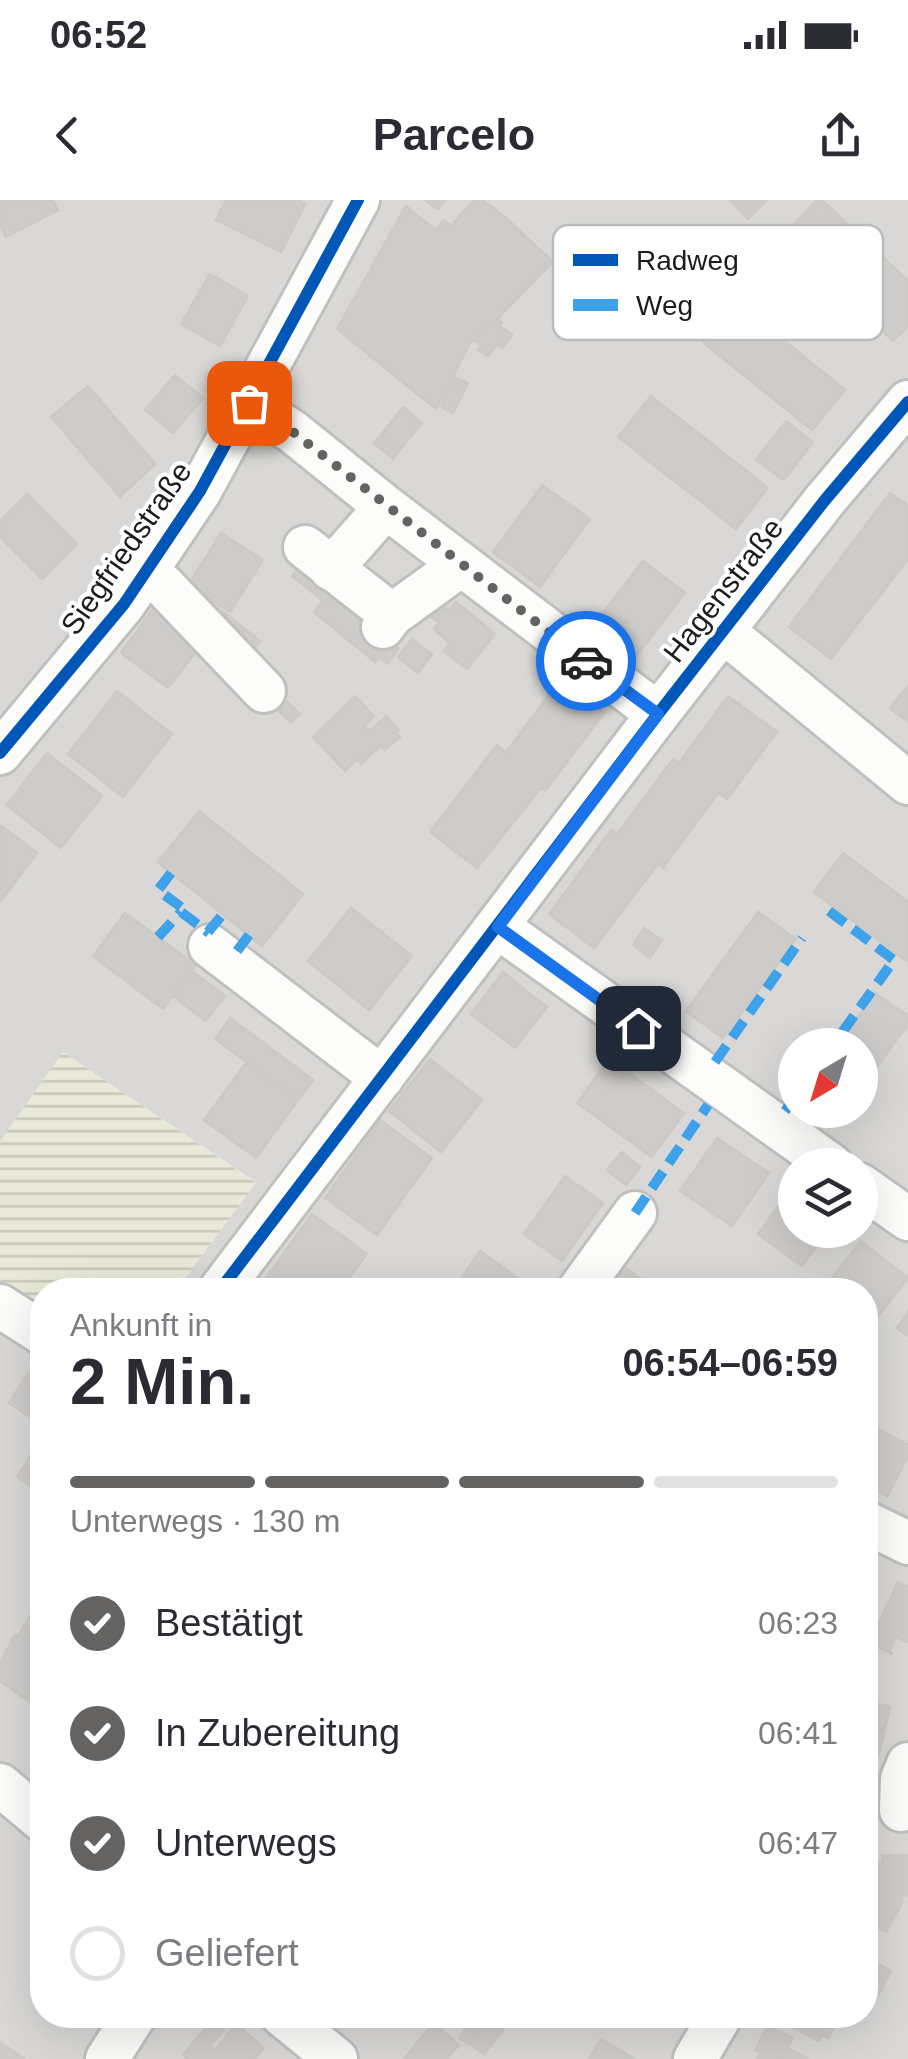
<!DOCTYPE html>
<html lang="de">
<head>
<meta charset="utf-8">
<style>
	:root { --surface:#fff; --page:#f2f2f3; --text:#2b2b33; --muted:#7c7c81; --line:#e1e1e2; --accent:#646362 }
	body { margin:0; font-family:Arial,sans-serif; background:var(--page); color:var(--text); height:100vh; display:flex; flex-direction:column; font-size:38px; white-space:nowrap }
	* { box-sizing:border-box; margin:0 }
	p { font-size:32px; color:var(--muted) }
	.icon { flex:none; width:55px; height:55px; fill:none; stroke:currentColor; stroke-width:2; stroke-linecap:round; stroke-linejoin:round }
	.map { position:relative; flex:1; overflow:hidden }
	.panel { position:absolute; left:30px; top:1078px; width:848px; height:750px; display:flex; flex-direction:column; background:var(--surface); border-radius:40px; box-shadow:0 10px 40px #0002 }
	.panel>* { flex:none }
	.needle { width:65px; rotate:218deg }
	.fabs { position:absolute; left:778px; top:828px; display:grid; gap:20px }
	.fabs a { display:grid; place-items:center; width:100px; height:100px; border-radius:50%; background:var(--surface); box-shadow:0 10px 40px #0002; font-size:50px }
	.pin { position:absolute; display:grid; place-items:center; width:85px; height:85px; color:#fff; margin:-42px; border-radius:20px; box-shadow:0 5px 15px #0006 }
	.courier { position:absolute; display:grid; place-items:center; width:100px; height:100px; margin:-50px; border:8px solid #1a73e8; border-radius:50%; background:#fff; color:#222; box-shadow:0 2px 12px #0007 }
	.overview em { font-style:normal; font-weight:800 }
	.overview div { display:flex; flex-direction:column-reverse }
	.overview { display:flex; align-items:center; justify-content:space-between; height:170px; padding:0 40px }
	h1 { font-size:65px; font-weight:800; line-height:75px }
	.bar { display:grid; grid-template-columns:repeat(4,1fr); gap:15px 10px; align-content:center; height:120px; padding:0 40px }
	.bar i { height:12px; border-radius:8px; background:var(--line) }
	.bar .on { background:var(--accent) }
	.bar p { grid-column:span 4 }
	ol { padding:0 40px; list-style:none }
	li { display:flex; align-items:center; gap:30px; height:110px }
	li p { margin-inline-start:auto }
	li .icon { padding:10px; border-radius:50%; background:var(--accent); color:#fff; stroke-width:4 }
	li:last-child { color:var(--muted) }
	li i { width:55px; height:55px; border:5px solid var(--line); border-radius:50% }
	.status { display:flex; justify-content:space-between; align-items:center; height:70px; padding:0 50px; background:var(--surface); direction:ltr }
	.status svg { height:28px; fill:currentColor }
	header { display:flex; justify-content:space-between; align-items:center; height:130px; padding:0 40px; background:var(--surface); font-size:45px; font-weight:800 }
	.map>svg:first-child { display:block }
</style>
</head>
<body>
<div class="status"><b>06:52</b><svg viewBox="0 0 49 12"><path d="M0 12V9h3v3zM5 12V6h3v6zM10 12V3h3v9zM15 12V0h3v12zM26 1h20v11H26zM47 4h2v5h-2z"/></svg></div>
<header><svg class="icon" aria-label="back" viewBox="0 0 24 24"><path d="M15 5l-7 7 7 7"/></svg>Parcelo<svg class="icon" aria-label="share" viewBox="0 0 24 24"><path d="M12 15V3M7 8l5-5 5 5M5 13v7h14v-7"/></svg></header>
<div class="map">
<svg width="908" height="1859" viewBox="0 0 908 1859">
	<defs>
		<pattern id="farmland-rules" width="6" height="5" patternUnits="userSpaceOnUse" patternTransform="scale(2.5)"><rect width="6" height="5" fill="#e9e9d9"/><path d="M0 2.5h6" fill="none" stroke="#c7c7ba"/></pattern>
	</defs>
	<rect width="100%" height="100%" fill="#eae8e5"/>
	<path fill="#d9d8d6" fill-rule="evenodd" d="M0 0H908V1859H0V1081L42 1109V1815H865V1090H176L256 982 63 852 0 942ZM795 845H860V910H795ZM795 965H860V1030H795Z"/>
	<path fill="url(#farmland-rules)" d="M63 852 256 983 176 1090H42V1109L0 1081V942Z"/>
	<path fill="#ceccca" stroke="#cdcac6" stroke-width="2.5" d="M0 0H53L58 10 6 37 0 25Z
		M226 0H297L305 4 281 52 216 20Z
		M425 0H445L438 9Z
		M474 0H482L504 16 553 62 483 133 477 129 436 209 337 129 406 6 435 30 444 20 451 26Z
		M730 0H767L748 19Z
		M817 0H822L908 81V126L893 141 782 37Z
		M210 74 248 96 220 146 181 124Z
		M732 98 845 190 812 230 699 139Z
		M498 119 502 122 500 126 512 135 502 148 497 144 488 156 478 150 481 145 472 140 477 129 483 133Z
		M175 175 203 198 173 233 145 210Z
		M455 177 468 183 453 213 441 207Z
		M88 186 155 264 120 297 51 217Z
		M651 196 768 288 736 329 618 237Z
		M403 207 422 223 400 250 381 235Z
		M786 221 813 242 784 280 756 260Z
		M381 235 400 250 393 259 374 243Z
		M542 285 590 319 540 387 493 352Z
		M890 293 908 306V359L831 459 789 427Z
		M27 294 77 344 42 379 0 337V321Z
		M221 333 263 360 230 412 188 385Z
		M307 357 336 381 327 392 399 448 387 464 379 457 375 462 314 412 323 401 292 376Z
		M643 361 685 393 632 462 590 429Z
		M456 402 495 434 467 469 444 451 450 443 434 429 439 423 429 415 439 403 449 411Z
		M153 409 201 445 168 488 121 453Z
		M222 411 260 441 248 458 213 425Z
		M412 439 432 454 418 473 398 457Z
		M560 480 604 513 545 591 541 588 477 668 430 632 497 545 506 552Z
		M908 486V522L890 508Z
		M117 491 172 534 123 597 68 554Z
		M355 496 374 516 364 526 370 531 386 516 399 530 396 532 400 537 385 550 381 545 361 564 357 559 345 571 313 537Z
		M728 496 777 532 727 599 718 593 663 668 658 664 594 748 549 714 611 630 617 634 673 559 679 563Z
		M285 500 300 514 291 523 276 508Z
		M47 553 102 596 61 648 7 605Z
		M199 611 303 694 262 746 158 662Z
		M0 625 37 653 0 702Z
		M843 653 908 702V762L814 692Z
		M351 708 412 756 369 810 308 761Z
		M758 712 796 739 723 838 686 811Z
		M125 713 196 765 163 809 93 756Z
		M644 728 662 740 650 758 633 745Z
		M192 771 225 796 206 821 173 796Z
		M503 772 547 807 515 848 471 814Z
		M875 793 908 816V824L860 890V845H837Z
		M230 818 313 880 298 900 215 839Z
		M430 859 482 900 441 952 389 911Z
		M609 859 684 913 652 957 577 903Z
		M246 863 298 900 256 958 204 920Z
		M826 910H846L839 920Z
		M380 920 432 958 377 1035 325 998Z
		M717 938 769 973 732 1026 680 991Z
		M622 952 640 967 626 985 607 970Z
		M565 976 603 1003 562 1061 524 1034Z
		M789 992 795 997V1030H829L802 1066 758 1034Z
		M312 1014 367 1054 340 1090H277L264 1081Z
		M861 1041 908 1078 874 1122 865 1115V1090H833L826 1085Z
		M480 1051 534 1090H453Z
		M619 1064 658 1090H603Z
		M908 1111V1136L897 1128Z
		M28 1173 42 1183V1225L9 1203Z
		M865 1222 908 1245V1256L887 1296 865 1285Z
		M42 1238V1273L33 1287 17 1277Z
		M898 1382 908 1387V1442L896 1437 890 1451 893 1454 873 1445 880 1430 876 1429Z
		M42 1397V1488L32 1504 0 1481V1463L15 1435 18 1436Z
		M870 1502 890 1507 879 1555 865 1552V1507L868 1508Z
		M904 1655H908V1695L902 1696V1703L886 1732 865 1720V1675L871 1663 883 1662 882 1656Z
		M865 1757 891 1771 879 1794 865 1786Z
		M473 1815 488 1818 472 1845 459 1838Z
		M789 1815H841L828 1838 822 1835 818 1841 785 1823Z
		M488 1818 503 1830 484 1854 472 1845Z
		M212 1820 224 1830 210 1846 199 1836Z
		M433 1823 459 1845 447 1859H404Z
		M236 1824 264 1848 255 1859H188L183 1855 199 1836 215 1850Z
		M768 1826 793 1838 781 1859H757L760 1853 755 1850Z
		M601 1839 635 1859H589Z
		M0 1842 24 1859H0Z
		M787 1848 808 1859H781Z"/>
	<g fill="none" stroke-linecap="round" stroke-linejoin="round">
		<g stroke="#c1c0bf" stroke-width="48">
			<path id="minor" d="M249 203 293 232 386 307 658 514
				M305 347 392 415
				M331 369 386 307
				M145 373 163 385 264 491
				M383 427 392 415 461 365
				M723 431 908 583
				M0 553 124 404 200 291 358 0
				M498 727 831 965
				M210 746 382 878
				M860 985 908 1019
				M220 1090 658 514 825 300 908 202
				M579 1090 635 1013
				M0 1106 42 1133
				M865 1322 908 1343
				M0 1585 42 1620
				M901 1610 902 1579 908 1564
				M282 1815 336 1859
				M107 1859 135 1815
				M695 1859 721 1815"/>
		</g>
		<use href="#minor" stroke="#fcfcfb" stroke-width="42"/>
		<path stroke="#3da2ea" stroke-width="10" stroke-dasharray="20 10" stroke-linecap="butt" d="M171 673 158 690 185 710 181 712 209 733
			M829 711 894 760 833 845
			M208 732 223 714
			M158 737 181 712
			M237 751 249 735
			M715 862 802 738
			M785 911 795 898
			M635 1013 708 905"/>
		<g stroke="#fff" stroke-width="19">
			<path id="cycleway" d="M0 553 124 404 200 291 358 0
				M220 1090 658 514 825 300 908 202"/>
		</g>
		<use href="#cycleway" stroke="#0057b8" stroke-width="12"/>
	</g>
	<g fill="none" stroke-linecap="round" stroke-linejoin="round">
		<path stroke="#646362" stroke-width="10" stroke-dasharray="0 18" d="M249 203 293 232 586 461"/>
		<path stroke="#1a73e8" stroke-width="12" d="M586 461 658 514 498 727 638 828"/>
	</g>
	<g text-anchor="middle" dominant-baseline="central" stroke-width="8" stroke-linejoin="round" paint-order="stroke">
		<g font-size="30" fill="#1c1c1c" stroke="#fff">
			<text transform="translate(126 348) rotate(-55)">Siegfriedstraße</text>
			<text transform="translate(723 390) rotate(-52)">Hagenstraße</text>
		</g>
	</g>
	<rect x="553" y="25" width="330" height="115" rx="15" fill="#fff" stroke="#bbb" stroke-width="2.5"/>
	<rect x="573" y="54" width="45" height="12" fill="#0057b8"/>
	<rect x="573" y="99" width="45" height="12" fill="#3da2ea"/>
	<g font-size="28" fill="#1c1c1c">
		<text x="636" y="70">Radweg</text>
		<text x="636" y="115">Weg</text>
	</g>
</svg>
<div class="fabs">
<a><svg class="needle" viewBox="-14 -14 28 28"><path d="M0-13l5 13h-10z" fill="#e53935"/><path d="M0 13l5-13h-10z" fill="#7c7c81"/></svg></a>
<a><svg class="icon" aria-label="layers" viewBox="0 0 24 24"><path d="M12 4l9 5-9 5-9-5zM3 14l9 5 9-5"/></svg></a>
</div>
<div class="pin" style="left:249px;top:203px;background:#ea580c"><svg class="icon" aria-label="bag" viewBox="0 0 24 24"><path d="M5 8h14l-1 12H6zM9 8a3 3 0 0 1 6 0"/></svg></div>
<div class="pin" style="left:638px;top:828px;background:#1f2937"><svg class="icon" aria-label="home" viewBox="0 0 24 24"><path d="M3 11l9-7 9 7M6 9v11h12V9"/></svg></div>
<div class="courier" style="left:586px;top:461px"><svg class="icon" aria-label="car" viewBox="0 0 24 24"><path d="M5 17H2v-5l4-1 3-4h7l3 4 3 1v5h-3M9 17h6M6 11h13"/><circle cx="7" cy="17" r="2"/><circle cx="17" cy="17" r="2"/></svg></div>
<section class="panel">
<div class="overview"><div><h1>2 Min.</h1><p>Ankunft in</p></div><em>06:54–06:59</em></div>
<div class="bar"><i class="on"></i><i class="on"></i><i class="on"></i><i></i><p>Unterwegs · 130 m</p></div>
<ol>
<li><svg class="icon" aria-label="check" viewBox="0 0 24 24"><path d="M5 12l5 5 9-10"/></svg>Bestätigt<p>06:23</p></li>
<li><svg class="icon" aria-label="check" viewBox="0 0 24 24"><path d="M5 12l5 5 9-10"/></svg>In Zubereitung<p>06:41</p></li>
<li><svg class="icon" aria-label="check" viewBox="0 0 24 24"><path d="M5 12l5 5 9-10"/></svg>Unterwegs<p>06:47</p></li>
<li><i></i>Geliefert</li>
</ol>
</section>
</div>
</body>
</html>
